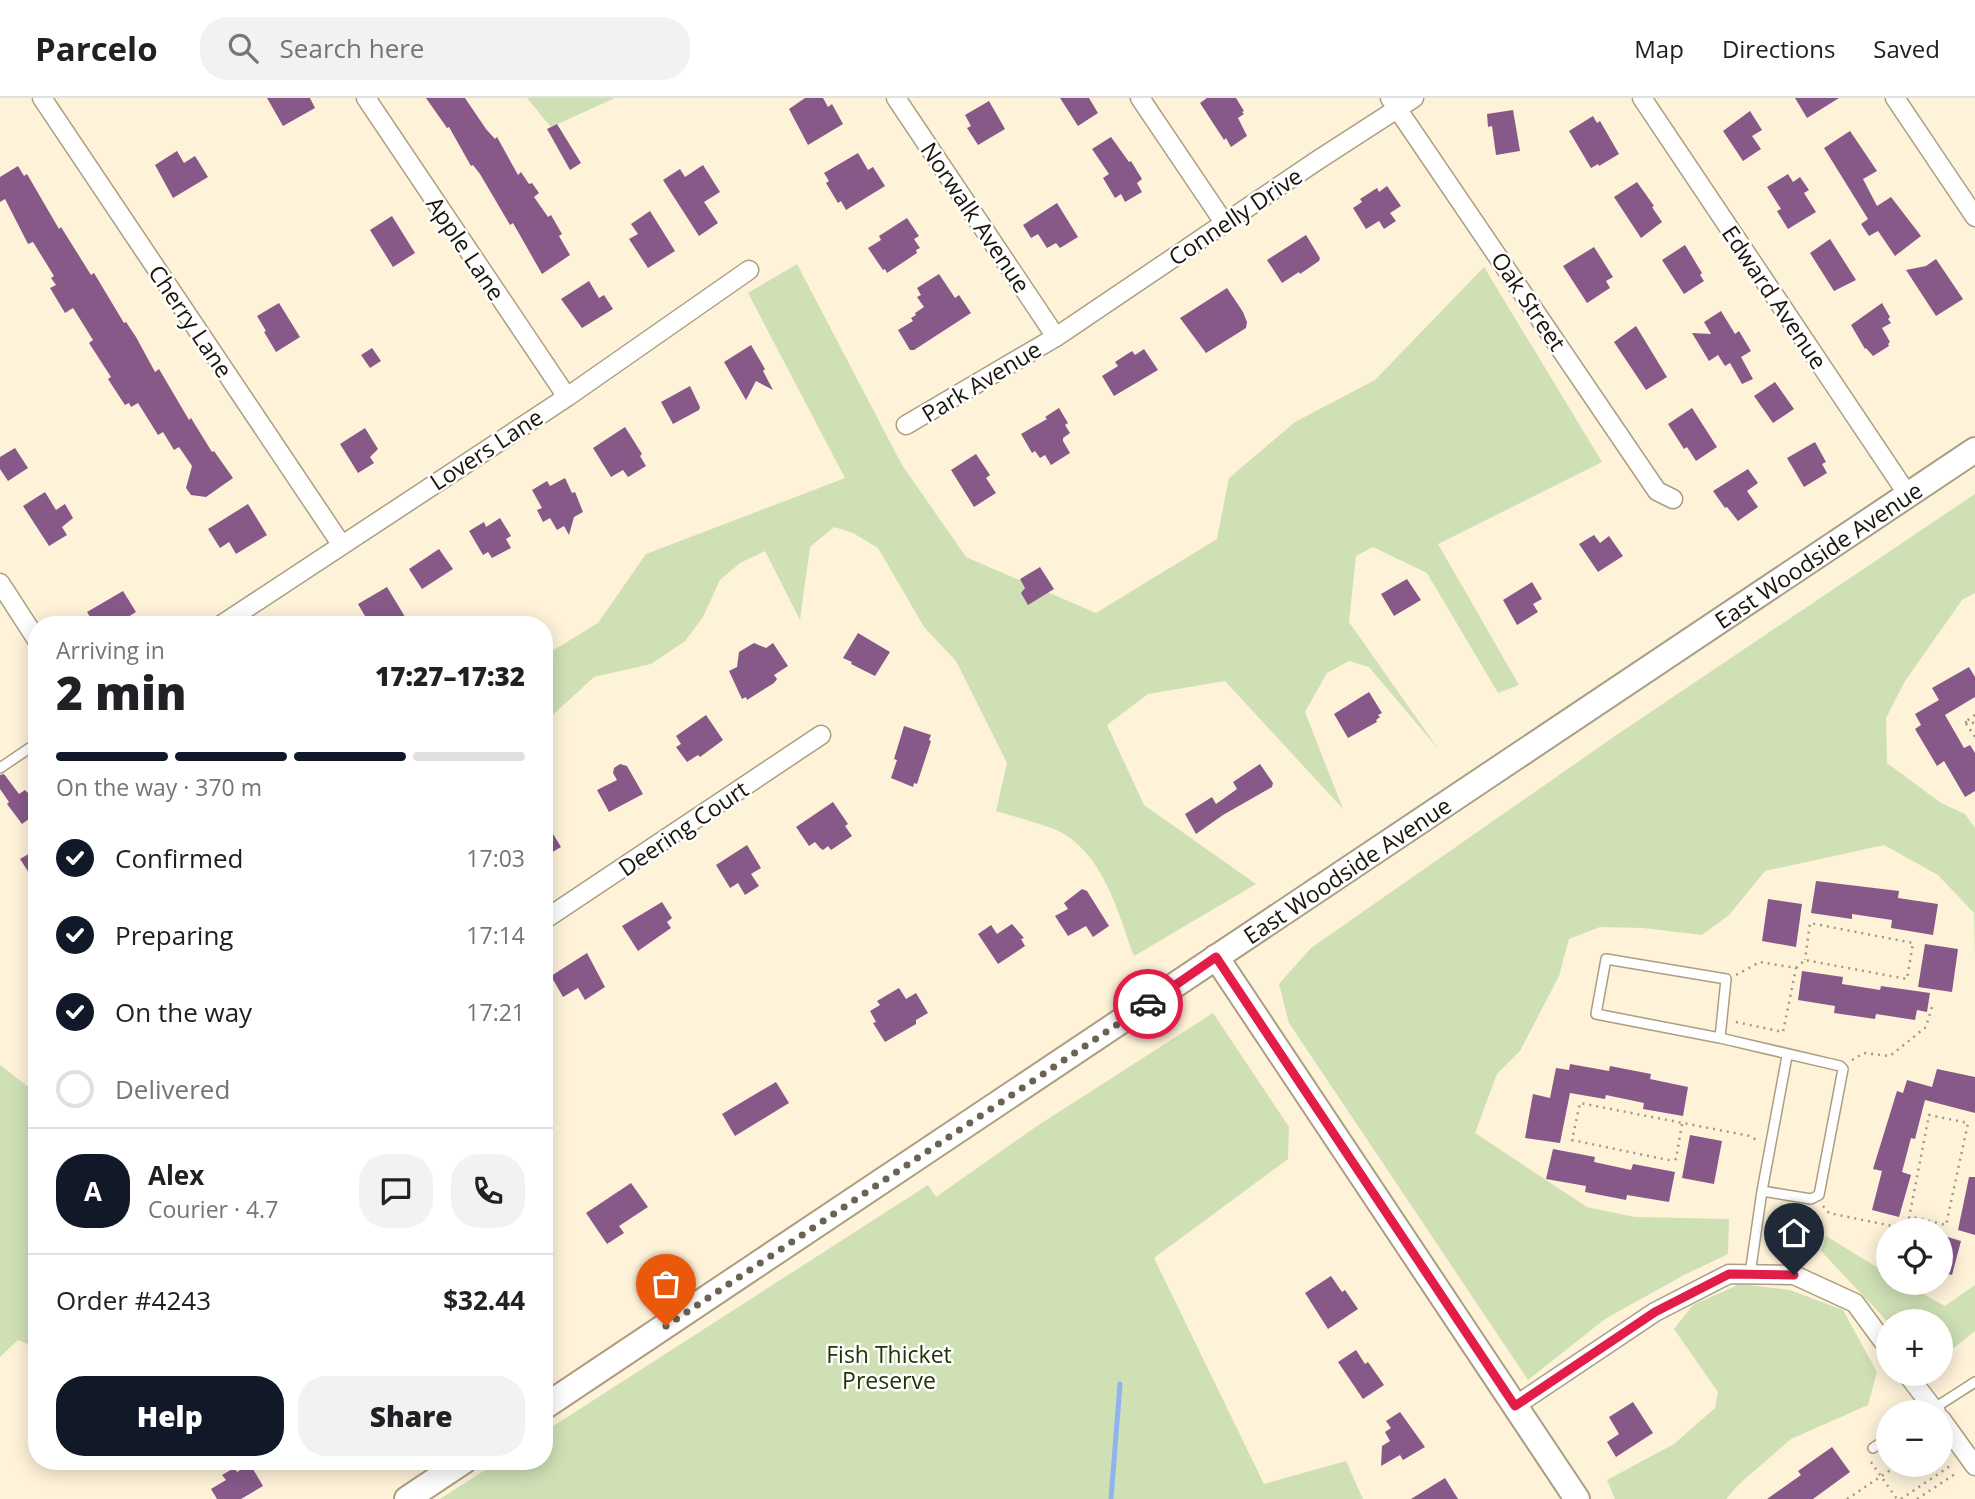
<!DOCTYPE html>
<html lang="en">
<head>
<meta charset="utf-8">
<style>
	:root { --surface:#fff; --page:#f2f2f2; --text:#202124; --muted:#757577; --line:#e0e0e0; --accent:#111827 }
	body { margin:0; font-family:"Open Sans",sans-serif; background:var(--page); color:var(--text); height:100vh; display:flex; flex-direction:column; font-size:26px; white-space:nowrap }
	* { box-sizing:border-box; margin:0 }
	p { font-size:23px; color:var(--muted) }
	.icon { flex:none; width:38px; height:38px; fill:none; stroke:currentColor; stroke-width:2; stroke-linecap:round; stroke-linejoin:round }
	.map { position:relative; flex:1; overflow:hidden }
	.details { position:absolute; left:28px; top:518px; width:525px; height:854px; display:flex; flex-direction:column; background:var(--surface); border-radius:28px; box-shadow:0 4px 18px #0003 }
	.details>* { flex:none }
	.buttons { position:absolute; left:1876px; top:1120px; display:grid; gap:14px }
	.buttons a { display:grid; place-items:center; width:77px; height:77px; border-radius:50%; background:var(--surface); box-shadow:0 4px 18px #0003; font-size:35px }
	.pin { position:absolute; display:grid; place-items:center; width:60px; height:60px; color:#fff; margin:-72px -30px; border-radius:50% 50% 50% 0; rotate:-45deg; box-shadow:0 0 7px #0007 }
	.pin .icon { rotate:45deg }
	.courier { position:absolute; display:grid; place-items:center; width:70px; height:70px; margin:-35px; border:5px solid #e11d48; border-radius:50%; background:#fff; color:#222; box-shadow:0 2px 9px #0007 }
	.summary em { font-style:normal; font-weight:800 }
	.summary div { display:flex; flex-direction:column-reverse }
	.summary { display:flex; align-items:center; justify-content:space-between; height:119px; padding:0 28px }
	h1 { font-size:46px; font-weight:800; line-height:52px }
	.bar { display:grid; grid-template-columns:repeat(4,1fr); gap:10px 7px; align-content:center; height:84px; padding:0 28px }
	.bar i { height:9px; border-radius:5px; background:var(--line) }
	.bar .on { background:var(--accent) }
	.bar p { grid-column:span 4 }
	.line { display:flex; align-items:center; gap:18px; padding:0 28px; border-top:2px solid var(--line) }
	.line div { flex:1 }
	.round { display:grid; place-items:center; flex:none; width:74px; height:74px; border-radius:28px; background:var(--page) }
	ol { padding:0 28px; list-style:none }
	li { display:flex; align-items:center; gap:21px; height:77px }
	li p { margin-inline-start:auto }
	li .icon { padding:7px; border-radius:50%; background:var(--accent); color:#fff; stroke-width:4 }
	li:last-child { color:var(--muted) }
	li i { width:38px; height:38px; border:4px solid var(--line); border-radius:50% }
	.cta { display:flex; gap:14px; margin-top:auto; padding:14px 28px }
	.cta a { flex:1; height:80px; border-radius:28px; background:var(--accent); color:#fff; font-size:28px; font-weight:800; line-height:80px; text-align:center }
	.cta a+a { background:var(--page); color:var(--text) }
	header { display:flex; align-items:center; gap:42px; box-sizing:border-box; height:98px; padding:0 35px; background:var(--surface); border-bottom:2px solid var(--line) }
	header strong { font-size:33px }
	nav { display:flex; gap:38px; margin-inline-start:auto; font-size:24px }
	.search { width:490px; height:63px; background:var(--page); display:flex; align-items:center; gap:18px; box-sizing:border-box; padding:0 24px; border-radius:28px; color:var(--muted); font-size:26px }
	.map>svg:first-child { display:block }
</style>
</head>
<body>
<header>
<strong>Parcelo</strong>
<div class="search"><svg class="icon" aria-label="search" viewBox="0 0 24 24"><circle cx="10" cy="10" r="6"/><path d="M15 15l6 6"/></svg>Search here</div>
<nav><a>Map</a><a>Directions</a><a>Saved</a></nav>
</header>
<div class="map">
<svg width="1975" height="1401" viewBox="0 0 1975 1401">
	<rect width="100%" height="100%" fill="#fef2d9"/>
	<path fill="#cfe0b5" d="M527 0H615L551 29Z
		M797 166 902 367 966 459 1096 515 1217 441 1229 380 1295 324 1375 282 1484 169 1602 364 1438 446 1519 587 1498 595 1427 475 1373 449 1356 458 1349 524 1439 652 1369 569 1349 563 1327 575 1305 614 1343 711 1225 583 1148 596 1107 627 1144 707 1256 786 1134 858C1118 814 1102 751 1054 731 1036 724 1015 719 996 713L1007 665 956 563 924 529 878 450 853 435 834 429 810 449 800 522 765 453 740 465 720 482 703 519 685 543 651 566 594 579 544 625V558L598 525 646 456 845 380 748 195Z
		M1975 396V495L1962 502 1905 583 1886 620 1887 665 1941 705 1965 716 1975 730V860L1974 815 1938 777 1884 747 1765 773 1729 817 1702 837 1643 830 1600 829 1569 841 1559 878 1520 953 1497 976 1475 1035 1587 1109 1635 1119 1729 1121 1728 1156 1684 1177 1605 1221 1528 1282 1289 925 1279 886 1311 850 1615 638Z
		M1213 915 1289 1029 1288 1061 1154 1160 1264 1386 1346 1363 1363 1401H440L499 1363H544V1334L928 1087 936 1099 1037 1028Z
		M0 967 30 990 37 999V1250L18 1242 0 1259Z
		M1826 1138 1888 1176V1185H1903L1945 1208 1975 1187V1233L1941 1260V1223L1888 1224 1821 1153Z
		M1740 1186 1790 1192 1843 1212 1877 1274 1868 1307 1791 1341 1738 1387 1726 1401H1615L1607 1382 1674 1346 1715 1310 1718 1294 1674 1231 1693 1207Z"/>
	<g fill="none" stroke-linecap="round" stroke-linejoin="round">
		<path stroke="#8fb4ed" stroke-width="5" d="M1111 1401 1120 1286"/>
	</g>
	<path fill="#875989" d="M267 0H310L315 10 283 28Z
		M426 0H465L486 31 495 41 497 39 518 77 521 74 529 86 532 85 539 95 534 99 548 119 551 117 562 136 559 138 570 157 542 176 513 125 510 127 480 76 473 67 471 68 449 29 447 30Z
		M805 0H823L828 9 832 6 843 26 808 47 789 11Z
		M1060 0H1089L1098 15 1078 28Z
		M1207 0H1236L1244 13 1242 14 1244 16 1238 20 1247 38 1231 49 1226 40 1224 42 1200 5Z
		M1795 0H1839L1807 20Z
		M989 3 1005 31 978 47 967 30 971 28 965 17Z
		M1513 12 1520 53 1496 57 1492 28 1488 29 1487 16Z
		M1750 13 1762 32 1752 38 1761 51 1743 63 1723 33Z
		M1593 18 1597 25 1600 23 1619 56 1599 68 1598 66 1591 70 1569 33Z
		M557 26 581 65 570 72 547 31Z
		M1850 33 1877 73 1863 81 1877 108 1891 99 1921 138 1895 158 1878 133 1869 138 1861 126 1868 121 1824 50Z
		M1111 39 1129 64 1131 63 1142 81 1137 85 1142 94 1125 104 1121 96 1115 100 1103 80 1109 76 1092 51Z
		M177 53 184 65 195 58 208 79 173 100 155 67Z
		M858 55 868 72 873 69 885 88 846 112 841 103 838 105 826 85 829 83 824 75Z
		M703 67 720 94 704 104 718 125 699 138 663 82 680 71 685 79Z
		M18 68 24 78 27 76 59 131 61 129 91 177 94 175 124 225 126 224 136 239 155 274 159 271 189 322 191 320 212 354 214 353 233 380 206 399 191 397 186 390 192 368 179 349 174 352 163 334 158 337 138 305 131 309 129 305 125 307 119 298 108 281 111 279 89 245 93 242 73 210 65 215 50 190 56 187 51 180 54 178 33 144 28 146 5 101 0 104V79Z
		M1788 76 1793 84 1800 79 1809 92 1804 95 1816 114 1788 131 1777 113 1781 111 1767 89Z
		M1637 84 1654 108 1652 109 1662 124 1641 140 1614 99Z
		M1387 88 1401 108 1390 115 1396 123 1384 131 1379 123 1366 131 1353 110 1362 104 1360 101 1377 90 1379 94Z
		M1057 105 1078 139 1060 150 1056 145 1047 150 1038 136 1031 140 1023 127Z
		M650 113 675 153 648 170 629 141 638 136 631 126Z
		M392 118 415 155 393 169 370 132Z
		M907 120 919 138 914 141 920 150 916 152 917 155 887 175 885 171 883 172 868 150 881 142 879 138Z
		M1306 137 1320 160 1319 163 1300 176 1299 174 1282 185 1267 162Z
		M1830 141 1856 182 1834 193 1810 155Z
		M1685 147 1702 175 1700 177 1704 183 1684 196 1662 162Z
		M1594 149 1613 179 1606 183 1610 190 1587 205 1563 168Z
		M1936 161 1963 201 1936 218 1906 172 1926 168Z
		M939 176 955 200 959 197 971 215 914 252H910L898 232 913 223 911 220 916 217 915 215 924 209 917 199 921 197 917 190Z
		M589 183 599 200 604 197 613 211 582 230 561 201Z
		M1227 190 1243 214 1247 224 1246 230 1206 255 1180 220Z
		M279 205 300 239 276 254 264 234 266 233 257 218Z
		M1882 205 1890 219 1888 221 1891 225 1882 230 1890 244 1888 246 1889 248 1873 258 1866 250 1865 251 1851 227Z
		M1721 213 1735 236 1739 233 1751 253 1741 259 1753 281 1742 286 1730 265 1725 268 1718 257 1709 263 1692 235 1711 236 1704 224Z
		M1636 228 1667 279 1646 292 1614 244Z
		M751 247 765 271 763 273 773 292 756 283 746 302 724 264Z
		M372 250 381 263 370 270 361 257Z
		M1144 251 1158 272 1114 298 1102 278 1118 268 1115 264 1132 253 1135 257Z
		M1775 284 1794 311 1773 325 1754 298Z
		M690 288 700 309 699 312 673 326 661 304Z
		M1059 310 1068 325 1065 327 1070 335 1063 340V343L1070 355 1051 367 1045 357 1040 360 1035 353 1032 355 1021 336 1047 321 1045 319Z
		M1692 310 1717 349 1696 363 1687 349 1684 351 1668 326Z
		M625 329 642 356 640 358 646 368 628 379 623 372 611 379 593 350Z
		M365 330 378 351 370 359 374 365 358 375 340 346Z
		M1815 344 1826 364 1822 366 1827 375 1804 389 1787 360Z
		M15 350 28 370 8 383 0 371V359Z
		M976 356 990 377 986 380 996 395 974 409 951 372Z
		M1748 371 1758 385 1747 393 1758 409 1738 423 1727 409 1725 410 1713 393Z
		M565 380 572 395 575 394 583 414 574 419 569 437 564 428 557 432 550 420 543 424 537 412 542 410 532 392 547 383 550 388Z
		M45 394 56 412 65 406 73 420 62 429 67 437 49 448 23 408Z
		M248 406 267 437 236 456 229 444 220 450 208 431Z
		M500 420 511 438 506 441 511 450 492 460 488 454 483 457 469 433 484 424 486 429Z
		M1594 437 1600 445 1609 438 1623 458 1598 474 1579 446Z
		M439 451 453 471 422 491 409 471Z
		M1040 469 1054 491 1028 507 1021 495 1025 490 1020 481Z
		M1407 481 1421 502 1394 518 1381 496Z
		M1532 484 1542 501 1533 506 1538 514 1517 527 1503 502Z
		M387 489 410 527H381L377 520 369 525 358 506Z
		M123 493 136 514 115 527H95L87 514Z
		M858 535 890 554 875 578 851 566 852 564 843 560Z
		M754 545 766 550 773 545 788 568 774 577 777 581 774 585 747 602 746 599 742 601 729 573 737 569 739 554Z
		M1969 569 1975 579V599L1945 617 1964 650 1970 647 1975 655V693L1965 699 1944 663 1937 668 1915 631 1921 627 1915 616 1939 602 1932 590Z
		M1369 594 1382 615 1378 617 1380 619 1376 622 1377 624 1348 640 1334 616Z
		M706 617 723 642 700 659 698 657 687 664 676 649 681 646 676 638Z
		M904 628 931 637 929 642 931 643 917 686 914 685 913 689 891 680 897 662 894 661Z
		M620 666 627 668 643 696 609 714 597 692 617 682 613 675 614 670Z
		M1260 666 1273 685 1272 689 1223 717 1196 736 1185 716 1212 699 1216 706 1237 691 1233 684Z
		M4 676 19 696 25 692 28 695 37 689V715L22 726 7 706 9 704 0 691V677Z
		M833 704 848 726 845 728 852 738 831 752 828 748 823 752 820 750 815 744 809 748 796 729Z
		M544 721 561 749 544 759Z
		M747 747 761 770 751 776 759 788 745 797 738 785 730 790 716 767Z
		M37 751V787L20 761Z
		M1816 783 1899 793 1898 800 1938 806 1933 837 1891 830 1892 822 1852 816V821L1811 815Z
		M1082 791 1087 793 1109 828 1093 839 1086 828 1068 838 1055 818 1068 811 1064 805Z
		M1768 801 1802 806 1796 849 1762 843Z
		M662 804 672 820 667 824 671 830 638 853 622 828Z
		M1012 826 1024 840 1021 841 1025 848 998 866 978 836 991 827 997 836Z
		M1925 846 1958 851 1952 894 1918 889Z
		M587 855 605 889 585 902 578 890 563 899 551 878Z
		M1802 873 1843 879 1842 886 1880 892 1881 888 1930 895 1927 914 1917 912 1915 922 1876 916 1875 921 1834 915 1835 908 1798 902Z
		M899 890 906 901 916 895 928 915 916 922V926L885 944 873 925 876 924 870 913 880 907 877 903Z
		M1570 966 1609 973 1610 968 1651 976 1650 981 1688 989 1683 1018 1643 1011 1644 1005 1606 997 1605 1001 1570 995 1560 1045 1525 1040 1533 996 1550 1000 1556 970 1569 972Z
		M1937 971 1975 979V1015L1925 1002 1915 1041 1911 1040 1902 1074 1911 1077 1899 1119 1872 1112 1882 1073 1873 1071 1897 993 1903 995 1907 982 1932 989Z
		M776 984 789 1005 735 1038 722 1016Z
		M1690 1037 1722 1043 1714 1086 1682 1080Z
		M1553 1051 1595 1059 1594 1064 1631 1072 1633 1066 1675 1074 1669 1104 1627 1097 1626 1102 1585 1094 1586 1088 1546 1081Z
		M1969 1079H1975V1137L1958 1132Z
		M631 1085 648 1109 619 1128 624 1135 607 1146 586 1115Z
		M1941 1137 1961 1143 1952 1177 1941 1174Z
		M1331 1178 1342 1194 1345 1192 1358 1211 1328 1231 1305 1195Z
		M1356 1252 1365 1266 1368 1264 1384 1287 1363 1301 1338 1264Z
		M1633 1304 1653 1335 1616 1359 1607 1344 1619 1336 1609 1319Z
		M1400 1314 1425 1349 1403 1362 1400 1357 1381 1368 1382 1348 1390 1343 1385 1334 1391 1330 1386 1323Z
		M1832 1349 1850 1374 1813 1401H1767L1801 1377 1798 1373Z
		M250 1366 263 1388 241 1401H217L211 1391 226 1382 222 1377 234 1370 237 1374Z
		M1445 1380 1458 1401H1411Z"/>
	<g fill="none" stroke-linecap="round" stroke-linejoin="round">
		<g stroke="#ab9e81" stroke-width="12">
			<path id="lane" d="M0 670 37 645
				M1720 940 1726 881 1606 861 1596 916 1720 940 1840 968 1843 971 1819 1097 1811 1101 1762 1093 1750 1176
				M1762 1093 1787 958
				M1933 1311 1975 1284
				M1873 1350 1888 1340"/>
		</g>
		<g stroke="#ab9e81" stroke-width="21">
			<path id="street" d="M42 0 341 446
				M366 0 567 299
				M896 0 1056 239
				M1140 0 1225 126
				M1390 0 1657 393 1673 401
				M1642 0 1908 397
				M1895 0 1975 119
				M906 327 1056 239 1318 62 1414 0
				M0 485 37 542
				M221 527 567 299 749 172
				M544 822 821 637
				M1907 1276 1936 1314
				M1515 1308 1655 1214 1729 1176 1794 1177 1855 1205 1888 1250
				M1941 1321 1975 1368"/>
		</g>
		<g stroke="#ab9e81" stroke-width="28">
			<g id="secondary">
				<path d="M1216 859 1577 1401"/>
				<path id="s1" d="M544 1309 1975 352"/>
				<path d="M407 1401 464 1363"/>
			</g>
		</g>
		<path stroke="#a29985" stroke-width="2.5" stroke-dasharray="2 5" stroke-linecap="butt" d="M1975 617 1965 624 1975 639
			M1965 624 1975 625
			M1796 870 1805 862 1907 881 1913 845 1810 825 1805 862
			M1736 924 1783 934 1796 870 1760 864 1736 877
			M1852 962 1864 955 1890 958 1926 929 1933 905
			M1682 1026 1676 1061 1668 1062 1572 1042 1580 1005 1750 1038 1758 1043
			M1823 1108 1829 1115 1892 1128 1913 1119 1946 1127 1968 1025 1929 1017 1909 1120
			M1871 1364 1897 1401
			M1847 1401 1898 1367
			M1901 1401 1953 1366
			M1917 1401 1958 1374"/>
		<use href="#lane" stroke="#fff" stroke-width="9"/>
		<use href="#street" stroke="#fff" stroke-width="18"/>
		<use href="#secondary" stroke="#fff" stroke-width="24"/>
	</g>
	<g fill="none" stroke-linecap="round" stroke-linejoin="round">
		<path stroke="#6a6353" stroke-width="7" stroke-dasharray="0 12.6" d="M666 1228 1148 906"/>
		<path stroke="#e11d48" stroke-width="9" d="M1148 906 1216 859 1515 1308 1655 1214 1729 1176 1794 1177"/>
	</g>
	<g text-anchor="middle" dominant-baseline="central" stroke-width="5" stroke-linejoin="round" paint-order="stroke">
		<g font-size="23" fill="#1b160b" stroke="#fff">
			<text transform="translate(1235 118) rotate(-34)">Connelly Drive</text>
			<text transform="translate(976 119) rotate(56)">Norwalk Avenue</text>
			<text transform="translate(466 150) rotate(56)">Apple Lane</text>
			<text transform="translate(1775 199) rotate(56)">Edward Avenue</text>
			<text transform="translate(1529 203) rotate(56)">Oak Street</text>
			<text transform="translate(191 223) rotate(56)">Cherry Lane</text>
			<text transform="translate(981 283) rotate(-31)">Park Avenue</text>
			<text transform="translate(486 351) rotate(-33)">Lovers Lane</text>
			<text stroke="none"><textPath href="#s1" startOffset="1533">East Woodside Avenue</textPath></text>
			<text transform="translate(683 730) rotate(-34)">Deering Court</text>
			<text stroke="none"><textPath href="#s1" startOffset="966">East Woodside Avenue</textPath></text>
		</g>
		<g font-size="23" fill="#253302" stroke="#fff">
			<text x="889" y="1256">Fish Thicket<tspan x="889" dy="26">Preserve</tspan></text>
		</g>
	</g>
</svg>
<div class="buttons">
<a><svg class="icon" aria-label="locate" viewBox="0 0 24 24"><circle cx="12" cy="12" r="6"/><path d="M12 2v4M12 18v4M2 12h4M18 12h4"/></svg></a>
<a>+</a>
<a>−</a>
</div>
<div class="pin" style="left:666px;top:1228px;background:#ea580c"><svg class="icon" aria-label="bag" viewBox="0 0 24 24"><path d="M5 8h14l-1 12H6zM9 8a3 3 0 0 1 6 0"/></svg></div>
<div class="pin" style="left:1794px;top:1177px;background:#1f2937"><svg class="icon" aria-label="home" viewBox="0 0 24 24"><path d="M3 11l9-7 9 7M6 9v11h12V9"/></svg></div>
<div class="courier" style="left:1148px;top:906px"><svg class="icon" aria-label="car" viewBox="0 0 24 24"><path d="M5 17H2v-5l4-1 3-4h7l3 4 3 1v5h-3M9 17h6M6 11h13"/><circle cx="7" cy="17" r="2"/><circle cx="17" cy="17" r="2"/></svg></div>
<section class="details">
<div class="summary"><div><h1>2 min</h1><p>Arriving in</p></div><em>17:27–17:32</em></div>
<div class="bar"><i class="on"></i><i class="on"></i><i class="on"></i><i></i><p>On the way · 370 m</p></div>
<ol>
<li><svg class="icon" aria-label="check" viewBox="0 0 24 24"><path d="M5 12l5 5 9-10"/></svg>Confirmed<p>17:03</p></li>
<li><svg class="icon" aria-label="check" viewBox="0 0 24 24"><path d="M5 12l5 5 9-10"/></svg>Preparing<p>17:14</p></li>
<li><svg class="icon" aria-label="check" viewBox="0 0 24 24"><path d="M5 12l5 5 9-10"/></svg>On the way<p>17:21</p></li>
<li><i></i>Delivered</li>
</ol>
<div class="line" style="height:126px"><b class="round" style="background:var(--accent);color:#fff">A</b><div><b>Alex</b><p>Courier · 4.7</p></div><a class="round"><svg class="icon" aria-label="chat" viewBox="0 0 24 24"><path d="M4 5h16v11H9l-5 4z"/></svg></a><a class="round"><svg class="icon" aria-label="phone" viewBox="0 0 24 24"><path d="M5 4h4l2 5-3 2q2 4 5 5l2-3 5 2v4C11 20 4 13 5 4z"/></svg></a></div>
<div class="line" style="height:91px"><div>Order #4243</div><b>$32.44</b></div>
<div class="cta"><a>Help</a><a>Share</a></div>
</section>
</div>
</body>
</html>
